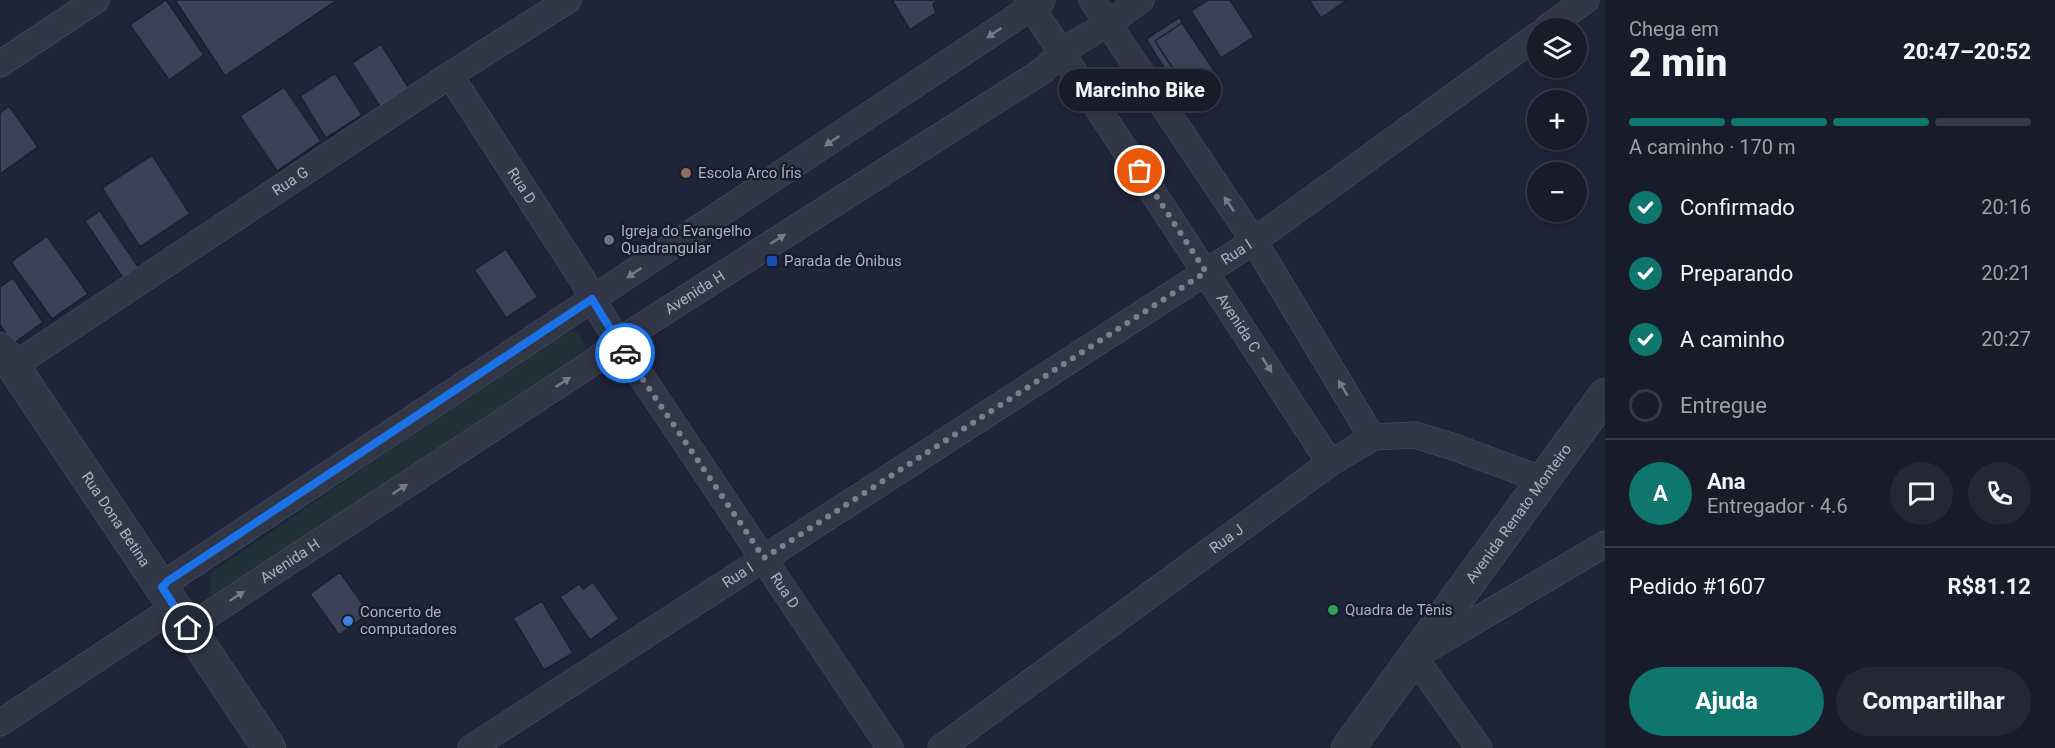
<!DOCTYPE html>
<html lang="pt">
<head>
<meta charset="utf-8">
<style>
	:root { --surface:#171b2a; --page:#242836; --text:#f1f3f6; --muted:#9ea1a8; --line:#363947; --accent:#0f766e }
	body { margin:0; font-family:Roboto,sans-serif; background:var(--page); color:var(--text); height:100vh; display:flex; flex-direction:column; font-size:22px; white-space:nowrap }
	* { box-sizing:border-box; margin:0 }
	p { font-size:20px; color:var(--muted) }
	.icon { flex:none; width:33px; height:33px; fill:none; stroke:currentColor; stroke-width:2; stroke-linecap:round; stroke-linejoin:round }
	.map { position:relative; flex:1; overflow:hidden }
	.sheet { display:flex; flex-direction:column; background:var(--surface); width:450px }
	.sheet>* { flex:none }
	.buttons { position:absolute; left:1527px; top:18px; display:grid; gap:12px }
	.buttons a { display:grid; place-items:center; width:60px; height:60px; border-radius:50%; background:var(--surface); box-shadow:0 3px 9px #0003,0 0 0 2px var(--line); font-size:30px }
	.pin { position:absolute; display:grid; place-items:center; width:51px; height:51px; color:#fff; margin:-26px; border:3px solid #fff; border-radius:50%; box-shadow:0 2px 6px #0007 }
	.courier { position:absolute; display:grid; place-items:center; width:60px; height:60px; margin:-30px; border:4px solid #1a73e8; border-radius:50%; background:#fff; color:#222; box-shadow:0 2px 8px #0007 }
	.bubble { position:absolute; height:42px; border-radius:21px; background:var(--surface); box-shadow:0 3px 9px #0003,0 0 0 2px var(--line); font-size:20px; font-weight:800; line-height:42px; text-align:center }
	.head em { font-style:normal; font-weight:800 }
	.head div { display:flex; flex-direction:column-reverse }
	.head { display:flex; align-items:center; justify-content:space-between; height:102px; padding:0 24px }
	h1 { font-size:39px; font-weight:800; line-height:45px }
	.bar { display:grid; grid-template-columns:repeat(4,1fr); gap:9px 6px; align-content:center; height:72px; padding:0 24px }
	.bar i { height:8px; border-radius:4px; background:var(--line) }
	.bar .active { background:var(--accent) }
	.bar p { grid-column:span 4 }
	.line { display:flex; align-items:center; gap:15px; padding:0 24px; border-top:2px solid var(--line) }
	.line div { flex:1 }
	.round { display:grid; place-items:center; flex:none; width:63px; height:63px; border-radius:32px; background:var(--page) }
	ol { padding:0 24px; list-style:none }
	li { display:flex; align-items:center; gap:18px; height:66px }
	li p { margin-inline-start:auto }
	li .icon { padding:6px; border-radius:50%; background:var(--accent); color:#fff; stroke-width:4 }
	li:last-child { color:var(--muted) }
	li i { width:33px; height:33px; border:3px solid var(--line); border-radius:50% }
	.cta { display:flex; gap:12px; margin-top:auto; padding:12px 24px }
	.cta a { flex:1; height:69px; border-radius:36px; background:var(--accent); color:#fff; font-size:24px; font-weight:800; line-height:69px; text-align:center }
	.cta a+a { background:var(--page); color:var(--text) }
	main { display:flex; flex:1; min-height:0 }
	.map>svg:first-child { display:block }
</style>
</head>
<body>
<main>
<div class="map">
<svg width="1605" height="748" viewBox="0 0 1605 748">
	<rect width="100%" height="100%" fill="#1f2438"/>
	<path fill="#213139" d="M574 330C584 340 587 345 584 358L216 598 209 592 212 572 560 334Z"/>
	<path fill="#3b4158" stroke="#1a1e2f" stroke-width="1.5" d="M166 0 204 55 169 80 130 25Z
		M175 0H337L225 76Z
		M892 0H938L933 4 936 13 910 30Z
		M1208 0H1230L1254 37 1221 58 1191 11Z
		M1309 0H1347L1321 18Z
		M1180 17 1182 23 1155 41 1176 73 1170 77 1146 39Z
		M1182 23 1222 82 1194 101 1155 41Z
		M381 44 410 90 381 108 352 63Z
		M335 73 362 115 326 138 300 96Z
		M284 87 321 141 277 171 240 116Z
		M9 106 38 147 0 174V113Z
		M152 155 190 214 140 247 102 188Z
		M100 211 141 271 125 281 85 221Z
		M47 236 88 294 52 319 11 262Z
		M506 249 538 297 506 318 474 270Z
		M13 278 43 322 13 344 0 325V287Z
		M340 572 369 613 339 635 310 594Z
		M593 582 619 619 590 640 560 597 579 584 583 589Z
		M542 601 573 653 544 670 513 618Z"/>
	<g fill="none" stroke-linecap="round" stroke-linejoin="round">
		<g stroke="#4d5163" stroke-width="27">
			<g id="minor">
				<path id="s1" d="M1027 0 1330 463"/>
				<path d="M1092 0 1254 241 1367 429 1374 437"/>
				<path d="M1547 28 1586 0"/>
				<path d="M0 64 96 0"/>
				<path id="s2" d="M450 75 584 282 592 299 619 343 890 748"/>
				<path id="s3" d="M13 366 450 75 568 0"/>
				<path d="M162 587 168 581 1042 0"/>
				<path id="s4" d="M188 628 592 363 631 333 1044 70 1062 51 1107 24 1141 0"/>
				<path d="M0 723 175 607"/>
				<path id="s5" d="M471 748 1254 241 1538 35"/>
				<path id="s6" d="M941 748 1330 463 1374 437 1415 435 1454 447 1543 480"/>
				<path d="M1479 748 1414 657 1605 544"/>
			</g>
		</g>
		<g stroke="#4d5163" stroke-width="34">
			<g id="tertiary">
				<path id="s7" d="M0 349 13 366 269 748"/>
				<path id="s8" d="M1348 748 1605 395"/>
			</g>
		</g>
		<use href="#minor" stroke="#323748" stroke-width="26"/>
		<use href="#tertiary" stroke="#323748" stroke-width="33"/>
	</g>
	<defs><path id="oneway-solid" d="M-6-.8H1V-3.2L6.5 0L1 3.2V.8H-6Z" transform="scale(1.5)"/></defs>
	<g fill="#757a8d">
		<use href="#oneway-solid" transform="translate(994 33) rotate(146)"/>
		<use href="#oneway-solid" transform="translate(832 141) rotate(146)"/>
		<use href="#oneway-solid" transform="translate(1229 204) rotate(-124)"/>
		<use href="#oneway-solid" transform="translate(778 239) rotate(-32)"/>
		<use href="#oneway-solid" transform="translate(634 273) rotate(146)"/>
		<use href="#oneway-solid" transform="translate(1267 365) rotate(57)"/>
		<use href="#oneway-solid" transform="translate(563 382) rotate(-33)"/>
		<use href="#oneway-solid" transform="translate(1343 388) rotate(-121)"/>
		<use href="#oneway-solid" transform="translate(400 489) rotate(-33)"/>
		<use href="#oneway-solid" transform="translate(237 596) rotate(-33)"/>
	</g>
	<g fill="none" stroke-linecap="round" stroke-linejoin="round">
		<path stroke="#7b7f94" stroke-width="6" stroke-dasharray="0 10.8" d="M625 353 764 558 1206 272 1140 171"/>
		<path stroke="#1a73e8" stroke-width="8" d="M188 628 162 587 168 581 592 299 625 353"/>
	</g>
	<circle fill="#8d6e63" stroke="#181c2c" stroke-width="2" cx="686" cy="173" r="6"/>
	<circle fill="#6b7280" stroke="#181c2c" stroke-width="2" cx="609" cy="240" r="6"/>
	<rect fill="#1a4fb4" stroke="#181c2c" stroke-width="2" x="766" y="255" width="12" height="12" rx="3"/>
	<circle fill="#2e9e5b" stroke="#181c2c" stroke-width="2" cx="1333" cy="610" r="6"/>
	<circle fill="#3f7fe0" stroke="#181c2c" stroke-width="2" cx="348" cy="621" r="6"/>
	<g text-anchor="middle" dominant-baseline="central" stroke-width="5" stroke-linejoin="round" paint-order="stroke">
		<g font-size="15" fill="#acb0c5" stroke="#181c2c" text-anchor="start">
			<text x="698" y="173">Escola Arco Íris</text>
			<text x="621" y="231">Igreja do Evangelho<tspan x="621" dy="17">Quadrangular</tspan></text>
			<text x="784" y="261">Parada de Ônibus</text>
			<text x="1345" y="610">Quadra de Tênis</text>
			<text x="360" y="612">Concerto de<tspan x="360" dy="17">computadores</tspan></text>
		</g>
		<g font-size="15" fill="#acb0c5" stroke="#181c2c">
			<text stroke="none"><textPath href="#s3" startOffset="333">Rua G</textPath></text>
			<text stroke="none"><textPath href="#s2" startOffset="132">Rua D</textPath></text>
			<text stroke="none"><textPath href="#s5" startOffset="912">Rua I</textPath></text>
			<text stroke="none"><textPath href="#s4" startOffset="608">Avenida H</textPath></text>
			<text stroke="none"><textPath href="#s1" startOffset="386">Avenida C</textPath></text>
			<text stroke="none"><textPath href="#s8" startOffset="290">Avenida Renato Monteiro</textPath></text>
			<text stroke="none"><textPath href="#s7" startOffset="206">Rua Dona Betina</textPath></text>
			<text stroke="none"><textPath href="#s6" startOffset="354">Rua J</textPath></text>
			<text stroke="none"><textPath href="#s4" startOffset="122">Avenida H</textPath></text>
			<text stroke="none"><textPath href="#s5" startOffset="318">Rua I</textPath></text>
			<text stroke="none"><textPath href="#s2" startOffset="615">Rua D</textPath></text>
		</g>
	</g>
</svg>
<div class="buttons">
<a><svg class="icon" aria-label="layers" viewBox="0 0 24 24"><path d="M12 4l9 5-9 5-9-5zM3 14l9 5 9-5"/></svg></a>
<a>+</a>
<a>−</a>
</div>
<div class="pin" style="left:1140px;top:171px;background:#ea580c"><svg class="icon" aria-label="bag" viewBox="0 0 24 24"><path d="M5 8h14l-1 12H6zM9 8a3 3 0 0 1 6 0"/></svg></div>
<div class="pin" style="left:188px;top:628px;background:#1f2937"><svg class="icon" aria-label="home" viewBox="0 0 24 24"><path d="M3 11l9-7 9 7M6 9v11h12V9"/></svg></div>
<div class="courier" style="left:625px;top:353px"><svg class="icon" aria-label="car" viewBox="0 0 24 24"><path d="M5 17H2v-5l4-1 3-4h7l3 4 3 1v5h-3M9 17h6M6 11h13"/><circle cx="7" cy="17" r="2"/><circle cx="17" cy="17" r="2"/></svg></div>
<div class="bubble" style="left:1059px;top:69px;width:162px">Marcinho Bike</div>
</div>
<section class="sheet">
<div class="head"><div><h1>2 min</h1><p>Chega em</p></div><em>20:47–20:52</em></div>
<div class="bar"><i class="active"></i><i class="active"></i><i class="active"></i><i></i><p>A caminho · 170 m</p></div>
<ol>
<li><svg class="icon" aria-label="check" viewBox="0 0 24 24"><path d="M5 12l5 5 9-10"/></svg>Confirmado<p>20:16</p></li>
<li><svg class="icon" aria-label="check" viewBox="0 0 24 24"><path d="M5 12l5 5 9-10"/></svg>Preparando<p>20:21</p></li>
<li><svg class="icon" aria-label="check" viewBox="0 0 24 24"><path d="M5 12l5 5 9-10"/></svg>A caminho<p>20:27</p></li>
<li><i></i>Entregue</li>
</ol>
<div class="line" style="height:108px"><b class="round" style="background:var(--accent);color:#fff">A</b><div><b>Ana</b><p>Entregador · 4.6</p></div><a class="round"><svg class="icon" aria-label="chat" viewBox="0 0 24 24"><path d="M4 5h16v11H9l-5 4z"/></svg></a><a class="round"><svg class="icon" aria-label="phone" viewBox="0 0 24 24"><path d="M5 4h4l2 5-3 2q2 4 5 5l2-3 5 2v4C11 20 4 13 5 4z"/></svg></a></div>
<div class="line" style="height:78px"><div>Pedido #1607</div><b>R$81.12</b></div>
<div class="cta"><a>Ajuda</a><a>Compartilhar</a></div>
</section>
</main>
</body>
</html>
